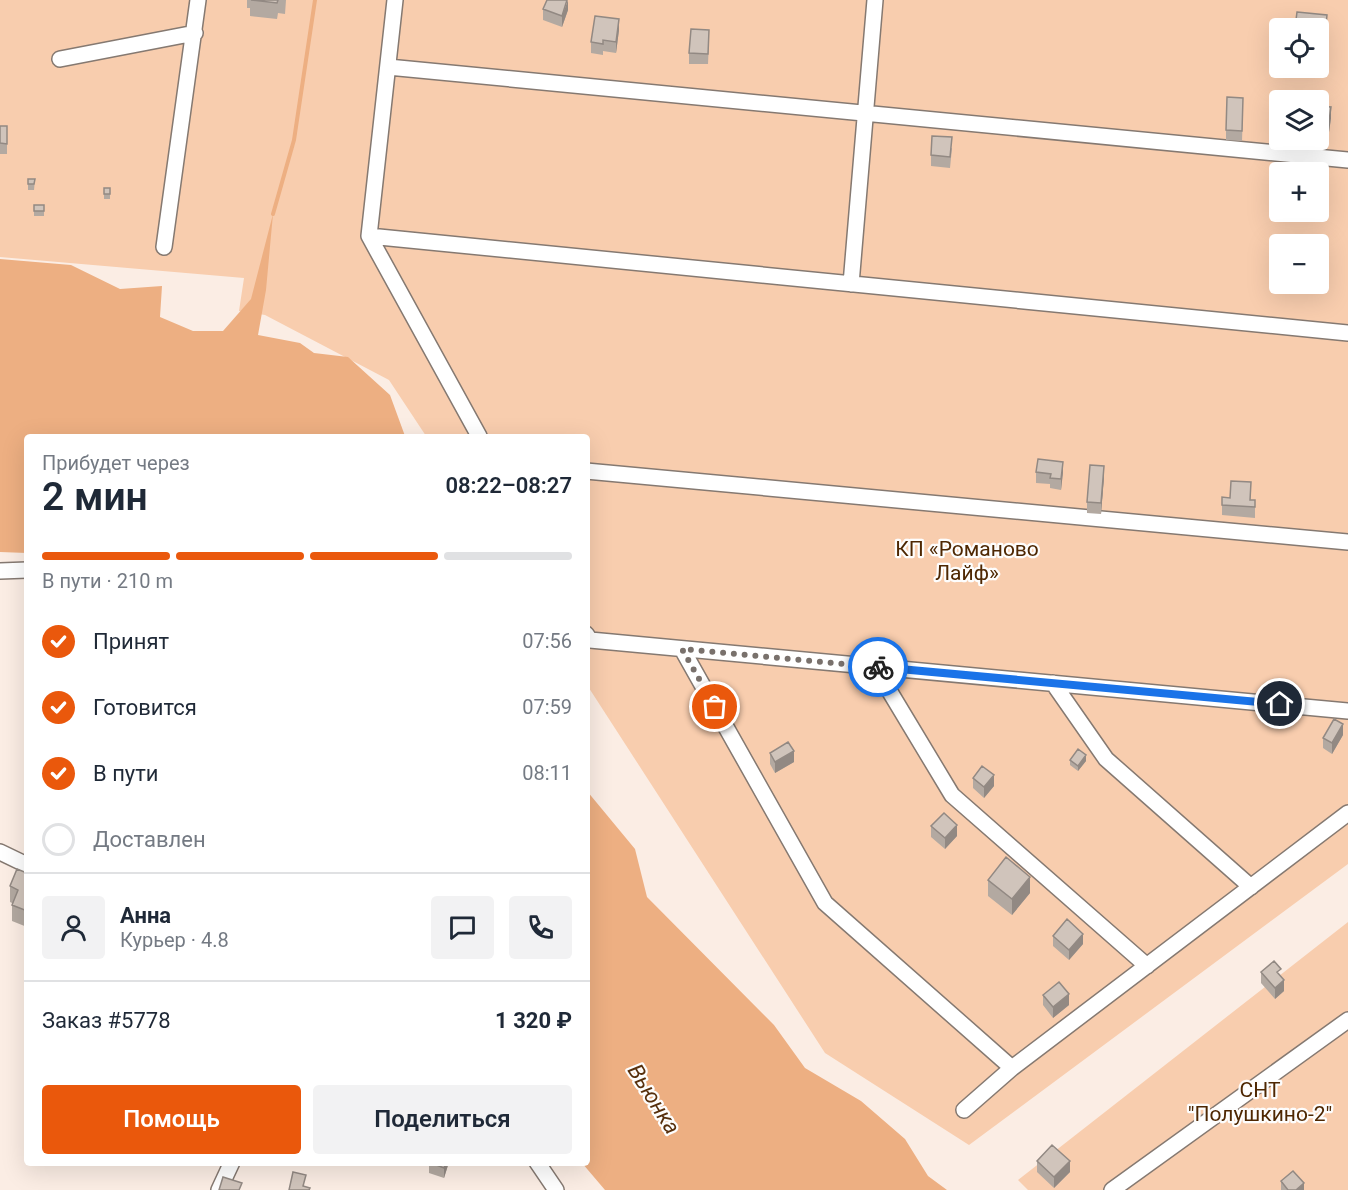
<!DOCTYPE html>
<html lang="ru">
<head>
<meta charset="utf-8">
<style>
	:root { --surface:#fff; --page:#f2f2f3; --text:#1f2937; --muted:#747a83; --line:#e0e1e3; --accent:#ea580c }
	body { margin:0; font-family:Roboto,sans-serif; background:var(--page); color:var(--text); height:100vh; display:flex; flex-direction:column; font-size:22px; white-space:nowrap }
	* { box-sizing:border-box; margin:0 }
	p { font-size:20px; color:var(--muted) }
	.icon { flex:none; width:33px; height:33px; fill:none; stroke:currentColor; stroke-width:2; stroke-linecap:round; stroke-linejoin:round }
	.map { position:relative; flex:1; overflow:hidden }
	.details { position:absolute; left:24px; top:434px; width:566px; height:732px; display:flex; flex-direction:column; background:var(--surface); border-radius:6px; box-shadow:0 6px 24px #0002 }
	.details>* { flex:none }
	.controls { position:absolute; left:1269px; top:18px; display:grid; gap:12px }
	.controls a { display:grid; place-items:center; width:60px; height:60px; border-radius:6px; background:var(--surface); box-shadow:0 6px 24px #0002; font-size:30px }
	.pin { position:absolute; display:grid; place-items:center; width:51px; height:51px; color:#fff; margin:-26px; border:3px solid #fff; border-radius:50%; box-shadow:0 2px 6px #0007 }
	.courier { position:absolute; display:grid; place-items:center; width:60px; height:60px; margin:-30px; border:4px solid #1a73e8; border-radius:50%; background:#fff; color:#222; box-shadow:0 2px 8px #0007 }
	.overview em { font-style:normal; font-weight:600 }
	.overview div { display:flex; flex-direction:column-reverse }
	.overview { display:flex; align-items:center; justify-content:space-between; height:102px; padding:0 18px }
	h1 { font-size:39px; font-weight:600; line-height:45px }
	.bar { display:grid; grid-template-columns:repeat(4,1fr); gap:9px 6px; align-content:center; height:72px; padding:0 18px }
	.bar i { height:8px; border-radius:4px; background:var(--line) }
	.bar .active { background:var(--accent) }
	.bar p { grid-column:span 4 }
	.line { display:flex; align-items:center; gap:15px; padding:0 18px; border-top:2px solid var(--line) }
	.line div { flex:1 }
	.round { display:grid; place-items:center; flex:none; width:63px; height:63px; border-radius:6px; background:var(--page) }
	ol { padding:0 18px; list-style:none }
	li { display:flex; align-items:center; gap:18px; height:66px }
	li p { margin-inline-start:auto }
	li .icon { padding:6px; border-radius:50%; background:var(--accent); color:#fff; stroke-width:4 }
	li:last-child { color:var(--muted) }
	li i { width:33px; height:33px; border:3px solid var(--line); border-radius:50% }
	.action { display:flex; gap:12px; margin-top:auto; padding:12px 18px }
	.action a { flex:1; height:69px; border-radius:6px; background:var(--accent); color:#fff; font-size:24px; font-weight:600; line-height:69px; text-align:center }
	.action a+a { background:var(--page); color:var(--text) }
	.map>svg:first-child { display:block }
</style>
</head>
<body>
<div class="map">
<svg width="1348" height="1190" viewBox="0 0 1348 1190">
	<rect width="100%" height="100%" fill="#fbede4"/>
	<path fill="#f8cdae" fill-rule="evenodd" d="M0 0H1348V864L969 1145 825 1053 587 685 586 436H426L389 380 265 315 239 311 244 278 0 257ZM1280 28H1318V68H1280ZM1280 100H1318V140H1280ZM1280 172H1318V212H1280ZM1280 244H1318V284H1280Z
		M1348 922V1190H1028L1018 1180Z"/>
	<path fill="#edaf82" d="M273 214 266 290 258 335 300 343 314 353 348 357 390 395 405 436H27V553L0 552V259L71 265 120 289 162 286 160 317 193 331H223L251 299Z
		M587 791 635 849 647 897 774 1025 805 1068 861 1101 905 1139 928 1176 947 1190H605L582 1163 586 1162Z"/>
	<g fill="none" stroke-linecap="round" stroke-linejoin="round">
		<path stroke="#edaf82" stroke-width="4" d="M273 214 294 140 315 0"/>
		<g stroke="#857971" stroke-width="18">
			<path id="minor" d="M395 0 369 236 1348 333
				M60 59 195 33
				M388 67 1348 160
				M369 236 479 436
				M164 247 198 0
				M851 284 875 0
				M586 471 1348 542
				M0 571 27 570
				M586 634 590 640 1348 711
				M682 649 825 903 1012 1068
				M875 667 952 795 1147 966
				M1053 683 1106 759 1251 887
				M0 852 27 865
				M964 1110 1012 1068 1348 813
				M537 1162 556 1190
				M219 1190 232 1162
				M1112 1190 1348 1020"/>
		</g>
		<use href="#minor" stroke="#fff" stroke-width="15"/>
	</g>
	<path fill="#b3a9a1" d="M247 0H286L285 14 278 13 277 19 250 16V8H247Z
		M543 9 568 10 562 27 543 20Z
		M1318 28 1327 31 1323 71 1293 69V68H1318Z
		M619 30 616 53 603 51V55L591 53V42Z
		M709 41 708 64H689V53Z
		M1318 106 1331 118 1328 139 1318 137Z
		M1243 109 1242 141 1226 140V130Z
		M0 126H7V154H0Z
		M952 148 950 168 931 166V155Z
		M28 179H35L34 190H28Z
		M104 188H110V199H104Z
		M34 205H44V216H34Z
		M1036 472H1063L1061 490 1050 488V484L1036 483Z
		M1104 477 1101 514 1087 513V502Z
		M1251 493 1250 500H1255V518L1222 515V505L1230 498Z
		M1343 735 1332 754 1323 748V738Z
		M770 753 794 762 775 773 770 764Z
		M1070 760 1086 761 1078 771 1070 765Z
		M973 778 994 786 984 798 973 788Z
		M931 826 957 836 945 849 931 837Z
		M27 873V927L12 921V903L10 902V886Z
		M988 880 1030 893 1012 915 988 896Z
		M1053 936 1083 944 1069 960 1053 946Z
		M1261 972 1281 976 1284 991 1275 999 1261 983Z
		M1043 995 1069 1005 1053 1018 1043 1005Z
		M1037 1161 1070 1172 1054 1188 1037 1172Z
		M449 1162 444 1178 429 1173V1163Z
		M1281 1181 1304 1190H1281Z"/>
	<path fill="#928983" d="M568 0V10L562 27V16Z
		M1327 15V31L1323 71V55Z
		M619 19V30L616 53V42Z
		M1331 107V118L1328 139V128Z
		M1063 462V472L1061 490V479Z
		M1104 466V477L1101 514V503Z
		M1343 724V735L1332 754V743Z
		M794 751V762L775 773V762Z
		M1086 755V761L1078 771V766Z
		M994 775V786L984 798V787Z
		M957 825V836L945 849V838Z
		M1030 877V893L1012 915V899Z
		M1083 934V944L1069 960V950Z
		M1284 980V991L1275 999V988Z
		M1069 994V1005L1053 1018V1007Z
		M1070 1161V1172L1054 1188V1177Z
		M446 1162H449L444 1178V1168Z
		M1304 1183V1190H1296Z"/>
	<path fill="#d0c4bb" stroke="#928983" stroke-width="1.5" d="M251 0H278L277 3Z
		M547 0H567L562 16 543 9Z
		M1297 12 1327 15 1323 55H1318V28H1295Z
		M595 16 619 19 616 42 603 40V44L591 42Z
		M691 29 709 30 708 54 689 53Z
		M1227 97 1243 98 1242 131 1226 130Z
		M1318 106 1331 107 1328 128 1318 127Z
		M0 126H7V144L0 143Z
		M932 136 952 137 950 157 931 155Z
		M28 179H35L34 184H28Z
		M104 188H110V194H104Z
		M34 205H44V211H34Z
		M1038 459 1063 462 1061 479 1050 478 1051 474 1036 472Z
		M1090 465 1104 466 1101 503 1087 502Z
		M1231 481 1251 482 1250 500H1255V507L1222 505V497L1230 498Z
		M1334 719 1343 724 1332 743 1323 738Z
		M788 742 794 751 775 762 770 753Z
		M1078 749 1086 755 1078 766 1070 760Z
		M982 766 994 775 984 787 973 778Z
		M944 813 957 825 945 838 931 826Z
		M1006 857 1030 877 1012 899 988 880Z
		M17 869 27 873V911L12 905 18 890 10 886Z
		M1067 919 1083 934 1069 950 1053 936Z
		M1274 961 1281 969 1277 972 1284 980 1275 988 1261 972Z
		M1059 982 1069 994 1053 1007 1043 995Z
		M1052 1145 1070 1161 1054 1177 1037 1161Z
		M429 1162H446L444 1168Z
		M1293 1171 1304 1183 1296 1190H1288L1281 1181Z
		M293 1172 306 1175 303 1186 310 1188 309 1190H289Z
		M223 1177 242 1183 239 1190H219Z"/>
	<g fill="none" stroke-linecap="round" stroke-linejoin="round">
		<path stroke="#79716c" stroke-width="6" stroke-dasharray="0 10.8" d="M715 707 682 649 878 667"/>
		<path stroke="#1a73e8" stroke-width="8" d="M878 667 1280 704"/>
	</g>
	<g text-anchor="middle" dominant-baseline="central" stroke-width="4.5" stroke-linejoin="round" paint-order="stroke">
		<g font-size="21" fill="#4e2702" stroke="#fdfdfd">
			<text x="967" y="549">КП «Романово<tspan x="967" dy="24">Лайф»</tspan></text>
			<text x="1260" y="1090">СНТ<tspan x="1260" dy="24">"Полушкино-2"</tspan></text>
		</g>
		<g font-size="22" font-style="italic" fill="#572f0c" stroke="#fdfdfd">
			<text transform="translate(654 1099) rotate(58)">Вьюнка</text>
		</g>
	</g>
</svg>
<div class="controls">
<a><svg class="icon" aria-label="locate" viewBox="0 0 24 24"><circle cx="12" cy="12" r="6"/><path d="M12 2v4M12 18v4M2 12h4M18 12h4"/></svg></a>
<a><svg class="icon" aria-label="layers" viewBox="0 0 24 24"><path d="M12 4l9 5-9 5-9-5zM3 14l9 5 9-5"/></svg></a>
<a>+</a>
<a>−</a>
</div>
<div class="pin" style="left:715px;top:707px;background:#ea580c"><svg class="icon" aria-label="bag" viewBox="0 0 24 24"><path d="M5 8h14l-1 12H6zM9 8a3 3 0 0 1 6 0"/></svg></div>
<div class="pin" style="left:1280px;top:704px;background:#1f2937"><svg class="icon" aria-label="home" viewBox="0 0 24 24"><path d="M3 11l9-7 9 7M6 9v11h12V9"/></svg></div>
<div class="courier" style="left:878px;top:667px"><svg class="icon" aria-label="bike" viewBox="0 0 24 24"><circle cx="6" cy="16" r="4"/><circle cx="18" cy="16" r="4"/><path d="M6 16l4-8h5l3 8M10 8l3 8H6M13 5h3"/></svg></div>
<section class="details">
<div class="overview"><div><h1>2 мин</h1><p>Прибудет через</p></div><em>08:22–08:27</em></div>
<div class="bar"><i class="active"></i><i class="active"></i><i class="active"></i><i></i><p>В пути · 210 m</p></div>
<ol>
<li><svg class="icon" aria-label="check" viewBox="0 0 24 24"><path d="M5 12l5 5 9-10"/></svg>Принят<p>07:56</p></li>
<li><svg class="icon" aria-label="check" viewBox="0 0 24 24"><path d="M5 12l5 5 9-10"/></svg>Готовится<p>07:59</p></li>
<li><svg class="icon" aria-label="check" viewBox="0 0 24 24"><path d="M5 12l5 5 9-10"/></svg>В пути<p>08:11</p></li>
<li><i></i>Доставлен</li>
</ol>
<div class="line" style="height:108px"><a class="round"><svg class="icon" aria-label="person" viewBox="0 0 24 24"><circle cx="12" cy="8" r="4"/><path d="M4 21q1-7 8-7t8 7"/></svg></a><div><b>Анна</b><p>Курьер · 4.8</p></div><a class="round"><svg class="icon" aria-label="chat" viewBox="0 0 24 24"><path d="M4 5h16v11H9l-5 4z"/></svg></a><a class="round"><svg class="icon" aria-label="phone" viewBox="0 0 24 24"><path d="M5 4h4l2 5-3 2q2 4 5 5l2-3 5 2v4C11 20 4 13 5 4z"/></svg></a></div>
<div class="line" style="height:78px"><div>Заказ #5778</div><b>1 320 ₽</b></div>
<div class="action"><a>Помощь</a><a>Поделиться</a></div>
</section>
</div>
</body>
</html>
